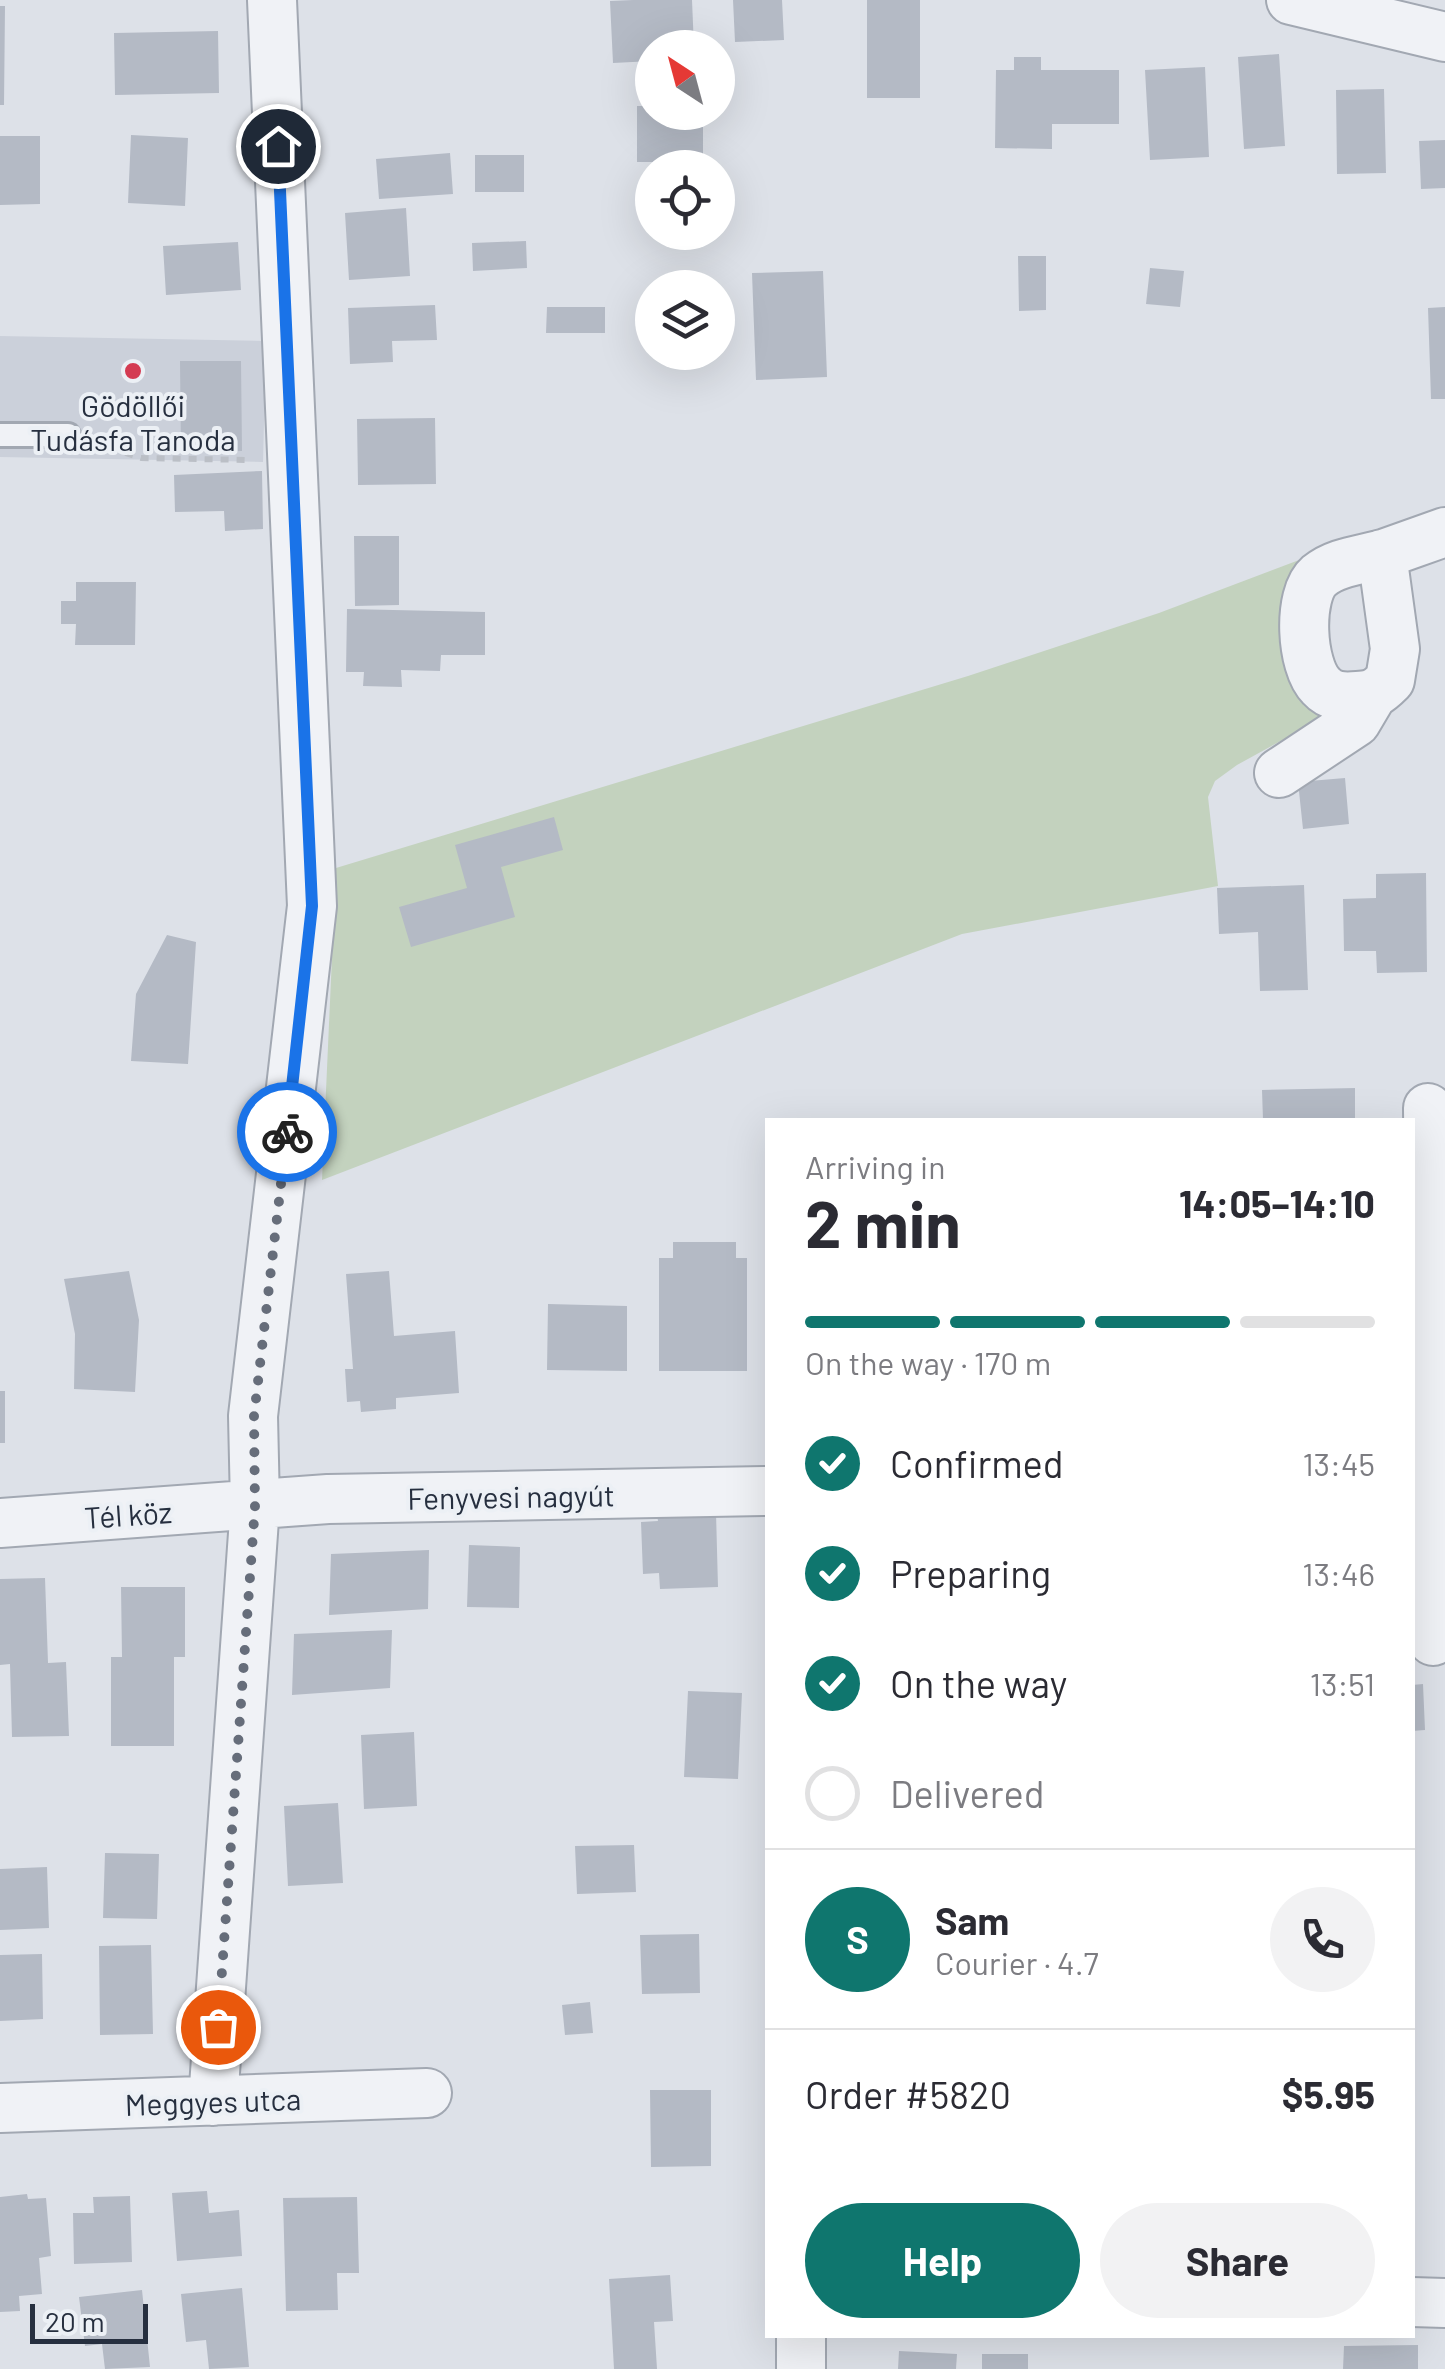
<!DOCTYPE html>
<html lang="en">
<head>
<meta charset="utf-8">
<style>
	:root { --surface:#fff; --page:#f2f2f3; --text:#2b2b33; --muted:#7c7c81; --line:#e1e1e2; --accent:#0f766e }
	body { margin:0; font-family:Barlow,sans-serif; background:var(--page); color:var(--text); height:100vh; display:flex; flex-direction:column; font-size:38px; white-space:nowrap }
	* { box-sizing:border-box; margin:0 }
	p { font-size:32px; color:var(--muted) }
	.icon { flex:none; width:55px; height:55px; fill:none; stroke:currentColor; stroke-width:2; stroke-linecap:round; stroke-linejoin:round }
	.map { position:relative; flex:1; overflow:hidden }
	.drawer { position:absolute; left:765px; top:1118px; width:650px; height:1220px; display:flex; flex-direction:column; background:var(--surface); border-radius:0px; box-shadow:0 10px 40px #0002 }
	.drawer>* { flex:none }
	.needle { width:65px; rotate:324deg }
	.controls { position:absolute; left:635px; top:30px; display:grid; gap:20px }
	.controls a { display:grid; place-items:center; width:100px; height:100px; border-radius:50%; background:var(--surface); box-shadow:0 10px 40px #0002; font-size:50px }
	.scale { position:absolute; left:30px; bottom:25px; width:118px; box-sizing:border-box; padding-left:10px; border:5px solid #262f3f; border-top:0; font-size:28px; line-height:35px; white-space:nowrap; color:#262f3f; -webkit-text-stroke:8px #ecf0f5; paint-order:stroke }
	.pin { position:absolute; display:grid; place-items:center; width:85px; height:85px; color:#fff; margin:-42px; border:5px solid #fff; border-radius:50%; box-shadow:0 2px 10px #0007 }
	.courier { position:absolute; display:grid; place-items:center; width:100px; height:100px; margin:-50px; border:8px solid #1a73e8; border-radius:50%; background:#fff; color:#222; box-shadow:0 2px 12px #0007 }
	.summary em { font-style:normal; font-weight:700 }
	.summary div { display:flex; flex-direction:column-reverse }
	.summary { display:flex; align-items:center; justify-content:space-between; height:170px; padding:0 40px }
	h1 { font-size:65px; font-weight:700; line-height:75px }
	.bar { display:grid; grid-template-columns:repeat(4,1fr); gap:15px 10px; align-content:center; height:120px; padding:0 40px }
	.bar i { height:12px; border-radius:8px; background:var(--line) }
	.bar .active { background:var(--accent) }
	.bar p { grid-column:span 4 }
	.line { display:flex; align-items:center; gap:25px; padding:0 40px; border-top:2px solid var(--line) }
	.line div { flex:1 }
	.round { display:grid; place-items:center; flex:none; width:105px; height:105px; border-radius:52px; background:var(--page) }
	ol { padding:0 40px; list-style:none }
	li { display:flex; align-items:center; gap:30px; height:110px }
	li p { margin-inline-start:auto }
	li .icon { padding:10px; border-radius:50%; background:var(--accent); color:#fff; stroke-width:4 }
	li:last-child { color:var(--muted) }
	li i { width:55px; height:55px; border:5px solid var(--line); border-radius:50% }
	.action { display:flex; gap:20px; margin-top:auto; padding:20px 40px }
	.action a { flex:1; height:115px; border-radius:60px; background:var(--accent); color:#fff; font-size:40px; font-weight:700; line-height:115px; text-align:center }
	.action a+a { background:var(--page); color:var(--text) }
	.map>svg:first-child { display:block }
</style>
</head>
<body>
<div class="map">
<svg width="1445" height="2369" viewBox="0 0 1445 2369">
	<rect width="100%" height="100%" fill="#dde1e8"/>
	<path fill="#cbd0da" d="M0 336 266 341 263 462 0 457Z"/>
	<path fill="#c3d2be" d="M1315 554 1337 710 1237 765 1215 781 1208 797 1218 886 962 934 322 1180 336 868 968 676 1159 613Z"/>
	<path fill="#b4bac5" d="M633 0H692L694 48H652V61L613 63 610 1Z
		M733 0H782L784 40 735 42Z
		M867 0H920V98H867Z
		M0 6H5L4 105H0Z
		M218 31 219 93 115 95 114 33Z
		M1279 54 1285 146 1244 149 1238 57Z
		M1014 57H1041V70H1119V124H1052V149L995 148 996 70H1014Z
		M1205 67 1209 157 1150 160 1145 70Z
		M1384 89 1386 173 1337 174 1336 90Z
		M637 106H652V112H703V162H637Z
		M131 135 188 138 185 206 128 203Z
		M0 136H40V204L0 205Z
		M1445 140V188L1421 189 1419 141Z
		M450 153 453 194 379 199 376 159Z
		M475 155H524V192H475Z
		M406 208 410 276 349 280 345 213Z
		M526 241 527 268 473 271 472 243Z
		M238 242 241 290 166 295 163 246Z
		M1018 256H1046V310L1019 311Z
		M1150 268 1184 271 1180 307 1146 304Z
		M823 271 827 377 756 380 752 273Z
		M435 305 437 340 392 341 393 362 350 364 348 308Z
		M547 307H605V333H546Z
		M1445 307V399H1431L1428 308Z
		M180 361H241L242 451 181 452Z
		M435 418 436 484 358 485 357 419Z
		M262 471 263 529 225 531 224 511 175 512 174 475Z
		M354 536H399V605L355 606Z
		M76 582H136L135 645H75L76 624H61V601H76Z
		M347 609 485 612V655H441L440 671 401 670 402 687 363 686 364 672H346Z
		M1345 778 1349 824 1303 829 1298 782Z
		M554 817 563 850 501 867 515 917 411 947 399 907 467 888 455 845Z
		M1426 873 1427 972 1377 973 1376 951H1344L1343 899 1376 898V874Z
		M1304 885 1308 990 1260 991 1258 932 1219 934 1217 888Z
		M167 935 196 942 188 1064 131 1061 136 994Z
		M1355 1088V1120H1263L1262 1090Z
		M673 1242H736V1258H747V1371H659V1258H673Z
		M129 1271 139 1320 135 1392 74 1389 75 1334 64 1279Z
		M389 1271 394 1336 455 1331 459 1393 396 1398V1409L361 1412 360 1401 347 1402 345 1369H353L346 1274Z
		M548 1304 627 1306V1371L547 1370Z
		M0 1391H5V1443H0Z
		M716 1512 718 1587 660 1589 659 1573 643 1574 641 1522 658 1521 657 1515Z
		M469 1545 520 1547 519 1608 467 1607Z
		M429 1550 428 1609 329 1615 331 1554Z
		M45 1578 48 1663 66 1662 69 1736 12 1737 10 1664 0 1665V1579Z
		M121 1587H185V1657H174V1746H111V1657H122Z
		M392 1630 390 1688 292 1695 294 1634Z
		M1423 1684 1425 1730 1412 1731V1685Z
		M688 1691 742 1693 738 1779 684 1777Z
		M414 1732 417 1806 364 1809 361 1735Z
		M338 1803 343 1883 288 1886 284 1806Z
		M634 1845 636 1892 577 1894 575 1846Z
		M105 1853 159 1854 157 1919 103 1918Z
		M47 1867 49 1928 0 1930V1869Z
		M699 1934 700 1993 642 1994 640 1935Z
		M151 1945 153 2034 100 2035 99 1946Z
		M42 1954 43 2019 0 2021V1955Z
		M590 2002 593 2033 565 2035 562 2005Z
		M650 2090H711V2166L651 2167Z
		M207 2191 209 2213 239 2210 242 2256 177 2261 172 2193Z
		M27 2194 28 2199 46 2198 51 2256 39 2258 42 2294 19 2296 20 2311 0 2312V2197Z
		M130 2196 132 2262 74 2264 73 2213H94L93 2197Z
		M357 2197 359 2273H337L338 2310 286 2311 283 2198Z
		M670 2275 673 2321 654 2322 657 2369H614L609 2279Z
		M242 2288 249 2367 209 2369 206 2340 186 2342 181 2294Z
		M142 2290 150 2367 105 2369 102 2344 85 2346 79 2297Z
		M1418 2345V2369H1343L1344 2346Z
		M899 2351 957 2354 956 2369H898Z
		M982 2354H1028V2369H982Z"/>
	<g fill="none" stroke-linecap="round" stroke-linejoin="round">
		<g stroke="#a2a8b2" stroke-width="28">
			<path id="lane" d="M0 435H68"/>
		</g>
		<g stroke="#a2a8b2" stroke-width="52">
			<path id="street" d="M1291 0 1445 37
				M1382 554 1395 649 1390 680C1378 692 1374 695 1357 696 1343 697 1331 697 1321 686 1301 666 1297 595 1319 576 1337 561 1364 560 1386 553 1406 546 1425 539 1445 532
				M1279 773 1356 722 1372 695
				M1428 1108 1433 1641
				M0 1523 328 1499 768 1491
				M213 2101 255 1505 253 1416 312 906 272 0
				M0 2108 427 2093
				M1412 2302 1445 2303
				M801 2335V2369"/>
		</g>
		<path stroke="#bbbfc6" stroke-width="6" stroke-dasharray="8 8" stroke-linecap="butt" d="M95 443 141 458 250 460"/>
		<use href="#lane" stroke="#f0f2f6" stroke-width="22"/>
		<use href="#street" stroke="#f0f2f6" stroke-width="48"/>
	</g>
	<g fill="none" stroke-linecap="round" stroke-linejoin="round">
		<path stroke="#666d7a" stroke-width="10" stroke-dasharray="0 18" d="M218 2027 255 1506 254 1416 287 1132"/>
		<path stroke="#1a73e8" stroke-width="12" d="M278 146 312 906 287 1132"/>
	</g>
	<circle fill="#d43b52" stroke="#ecf0f5" stroke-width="4" cx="133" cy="371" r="10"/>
	<g text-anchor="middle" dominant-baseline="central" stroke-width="8" stroke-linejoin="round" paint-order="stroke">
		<g font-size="30" fill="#262f3f" stroke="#ecf0f5">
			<text x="133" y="405">Gödöllői<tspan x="133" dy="34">Tudásfa Tanoda</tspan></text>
		</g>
		<g font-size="30" fill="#262f3f" stroke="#ecf0f5">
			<text transform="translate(511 1496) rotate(-1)">Fenyvesi nagyút</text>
			<text transform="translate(128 1514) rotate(-4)">Tél köz</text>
			<text transform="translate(213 2101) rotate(-2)">Meggyes utca</text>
		</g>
	</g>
</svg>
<div class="controls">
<a><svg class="needle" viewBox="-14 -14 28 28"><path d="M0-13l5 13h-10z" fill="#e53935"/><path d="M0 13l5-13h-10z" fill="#7c7c81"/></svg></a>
<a><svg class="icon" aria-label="locate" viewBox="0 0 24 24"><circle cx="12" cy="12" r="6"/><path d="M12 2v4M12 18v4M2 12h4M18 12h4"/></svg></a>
<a><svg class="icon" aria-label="layers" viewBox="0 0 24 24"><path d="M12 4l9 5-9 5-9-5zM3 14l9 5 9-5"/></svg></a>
</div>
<div class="scale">20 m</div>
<div class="pin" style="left:218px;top:2027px;background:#ea580c"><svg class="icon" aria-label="bag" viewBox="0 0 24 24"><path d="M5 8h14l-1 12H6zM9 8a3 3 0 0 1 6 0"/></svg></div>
<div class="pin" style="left:278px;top:146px;background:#1f2937"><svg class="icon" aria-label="home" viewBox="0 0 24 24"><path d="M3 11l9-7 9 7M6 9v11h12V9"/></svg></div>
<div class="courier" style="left:287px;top:1132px"><svg class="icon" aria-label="bike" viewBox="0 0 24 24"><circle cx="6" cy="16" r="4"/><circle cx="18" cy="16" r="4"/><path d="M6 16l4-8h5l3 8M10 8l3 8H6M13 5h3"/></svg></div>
<section class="drawer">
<div class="summary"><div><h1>2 min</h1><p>Arriving in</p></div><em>14:05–14:10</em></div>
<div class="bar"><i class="active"></i><i class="active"></i><i class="active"></i><i></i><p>On the way · 170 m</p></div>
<ol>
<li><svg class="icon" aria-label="check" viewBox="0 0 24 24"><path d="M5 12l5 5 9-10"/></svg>Confirmed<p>13:45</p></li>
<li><svg class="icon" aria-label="check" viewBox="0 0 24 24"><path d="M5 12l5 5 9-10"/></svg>Preparing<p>13:46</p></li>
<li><svg class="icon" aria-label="check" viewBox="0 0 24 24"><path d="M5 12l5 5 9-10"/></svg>On the way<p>13:51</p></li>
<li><i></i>Delivered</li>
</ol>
<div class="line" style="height:180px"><b class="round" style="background:var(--accent);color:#fff">S</b><div><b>Sam</b><p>Courier · 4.7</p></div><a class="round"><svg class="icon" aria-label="phone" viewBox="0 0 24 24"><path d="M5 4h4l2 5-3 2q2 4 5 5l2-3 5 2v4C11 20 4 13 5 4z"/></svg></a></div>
<div class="line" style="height:130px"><div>Order #5820</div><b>$5.95</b></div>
<div class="action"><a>Help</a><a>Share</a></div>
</section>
</div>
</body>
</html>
